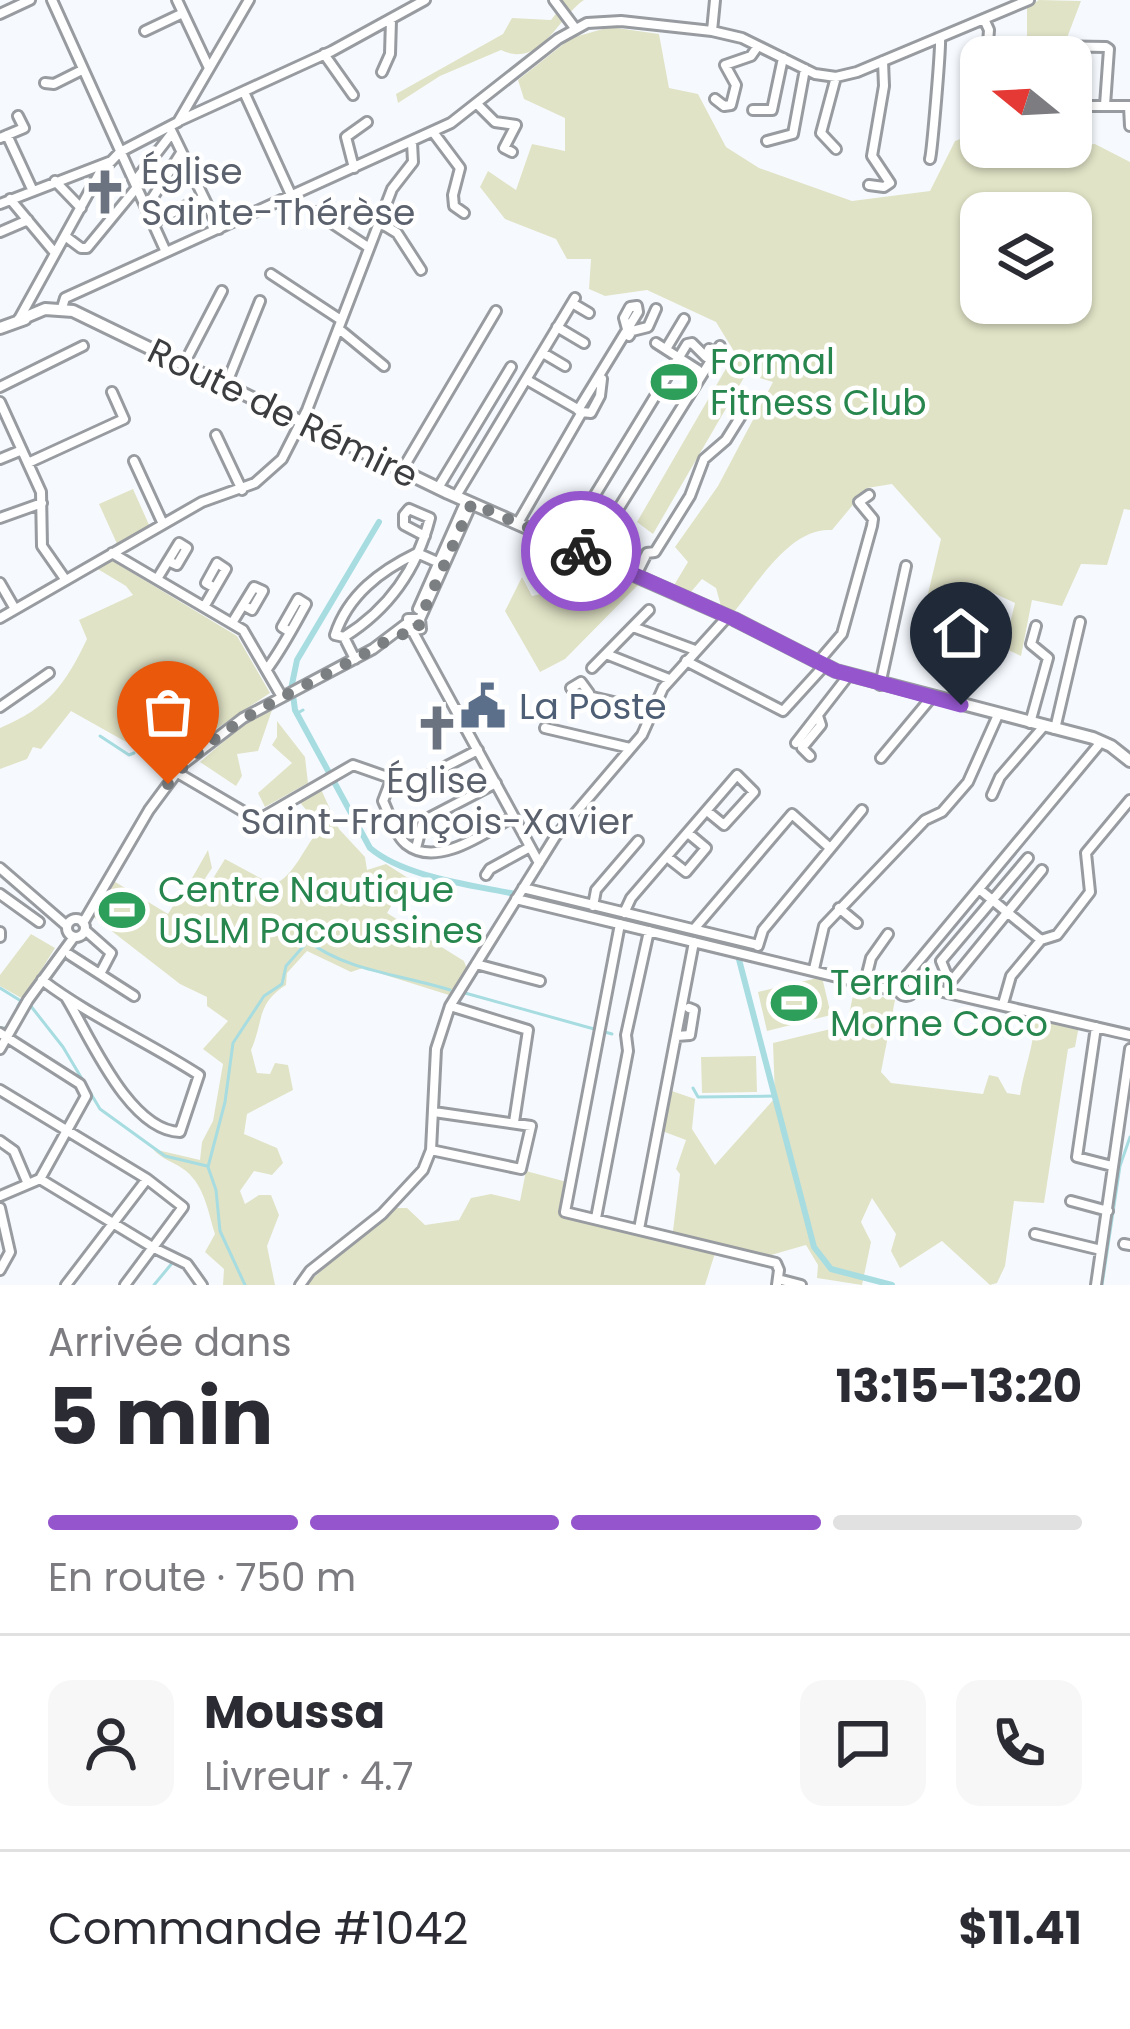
<!DOCTYPE html>
<html lang="fr">
<head>
<meta charset="utf-8">
<style>
	:root { --surface:#fff; --page:#f7f7f7; --text:#2b2b33; --muted:#7c7c81; --line:#e1e1e2; --accent:#9556cd }
	body { margin:0; font-family:Poppins,sans-serif; background:var(--page); color:var(--text); height:100vh; display:flex; flex-direction:column; font-size:45px; white-space:nowrap }
	* { box-sizing:border-box; margin:0 }
	p { font-size:39px; color:var(--muted) }
	.icon { flex:none; width:66px; height:66px; fill:none; stroke:currentColor; stroke-width:2; stroke-linecap:round; stroke-linejoin:round }
	.map { position:relative; height:1285px; overflow:hidden }
	.details { display:flex; flex-direction:column; background:var(--surface); flex:1 }
	.details>* { flex:none }
	.needle { width:78px; rotate:288deg }
	.buttons { position:absolute; left:960px; top:36px; display:grid; gap:24px }
	.buttons a { display:grid; place-items:center; width:132px; height:132px; border-radius:24px; background:var(--surface); box-shadow:0 3px 9px #0004; font-size:60px }
	.pin { position:absolute; display:grid; place-items:center; width:102px; height:102px; color:#fff; margin:-123px -51px; border-radius:50% 50% 50% 0; rotate:-45deg; box-shadow:0 0 12px #0007 }
	.pin .icon { rotate:45deg }
	.courier { position:absolute; display:grid; place-items:center; width:120px; height:120px; margin:-60px; border:9px solid #9556cd; border-radius:50%; background:#fff; color:#222; box-shadow:0 3px 15px #0007 }
	.headline em { font-style:normal; font-weight:700 }
	.headline div { display:flex; flex-direction:column-reverse }
	.headline { display:flex; align-items:center; justify-content:space-between; height:204px; padding:0 48px }
	h1 { font-size:78px; font-weight:700; line-height:90px }
	.bar { display:grid; grid-template-columns:repeat(4,1fr); gap:18px 12px; align-content:center; height:144px; padding:0 48px }
	.bar i { height:15px; border-radius:9px; background:var(--line) }
	.bar .active { background:var(--accent) }
	.bar p { grid-column:span 4 }
	.line { display:flex; align-items:center; gap:30px; padding:0 48px; border-top:3px solid var(--line) }
	.line div { flex:1 }
	.round { display:grid; place-items:center; flex:none; width:126px; height:126px; border-radius:24px; background:var(--page) }
	.map>svg:first-child { display:block }
</style>
</head>
<body>
<div class="map">
<svg width="1130" height="1285" viewBox="0 0 1130 1285">
	<rect width="100%" height="100%" fill="#f6faff"/>
	<path fill="#e1e3c6" fill-rule="evenodd" d="M557 0H584C557 18 541 69 501 50L440 76 398 103 396 94 503 34 512 18 551 20 561 7Z
		M1039 0 1081 1 1065 43 1027 41V7Z
		M610 27 659 34 669 88 698 94 726 147 759 168 852 201 930 191 955 141 974 134 981 136V147L1031 150 1095 144 1130 162V510L1124 509 1107 565 1081 564 1062 606 1032 600 1021 656 1004 648 1015 603 970 582 943 641 947 670 933 673 925 645 933 616 926 602 941 539 892 484 867 488 832 530C790 527 758 583 734 612L721 606 716 588 702 579 690 593 673 587 688 562 675 547 718 486 773 382 746 374 653 534 637 522 735 353 716 322 647 290 605 296 589 289 591 259H567L556 239 505 219 480 187 488 171 516 190 532 144 565 151V118L524 99 518 80 571 38ZM981 213H1071V303H981Z
		M133 489 150 527 118 546 99 504Z
		M559 549 639 584 565 659 540 672 505 611 522 577 532 596 550 592 542 576 554 572Z
		M111 560 237 636 270 693 204 737 200 730 180 746 167 765 71 711 41 749 33 747 27 759 0 769V728C49 707 65 685 87 639L79 620 133 595 126 586 96 568Z
		M272 710 258 751 237 754 242 776 236 786 200 762 257 713Z
		M277 721 305 757 308 783 265 807 258 793 292 763 272 745 277 737Z
		M320 787 339 829 365 857 367 870 386 864 408 878 387 913 464 961 467 969 452 996 363 968 351 972 307 951 287 973 286 985C256 1004 264 1021 251 1050L257 1073 270 1074 275 1063 288 1065 293 1090 247 1114 244 1134 277 1148 283 1163 272 1175 254 1171 240 1191 245 1204 259 1195H271L279 1215 267 1246 275 1285H223L224 1269 205 1252 215 1234C208 1212 205 1187 186 1171 175 1162 162 1160 153 1149L200 1160 202 1142 213 1121 223 1064 203 1049 228 1021 207 1006V997L180 984 91 915 112 880 168 914 182 891 193 888 191 880 208 850 212 868 200 886 204 893 225 859 273 885C296 875 303 847 321 828L298 800Z
		M31 934 55 948 23 999 0 986V975Z
		M822 977 831 1015 767 1031 758 992Z
		M854 990 895 1000 881 1072 891 1083 983 1094 989 1075 998 1077 1007 1093 1020 1095C1024 1068 1034 1047 1035 1018L1079 1026 1075 1047 1068 1049 1044 1203 1014 1201 1005 1266 997 1283 990 1285 942 1241 900 1268 891 1251 896 1234 872 1198 861 1222 871 1242 862 1285 817 1278 818 1265 806 1245 771 1255 716 1250 705 1285H305L393 1208H407L425 1225 459 1220 471 1198 491 1194 520 1201 526 1171 567 1182 563 1211 672 1239 680 1174 676 1169 686 1140 662 1131 669 1090 695 1099 692 1129 715 1165 775 1098 773 1043 847 1025Z
		M756 1056 757 1092 702 1093 701 1057Z"/>
	<g fill="none" stroke-linecap="round" stroke-linejoin="round">
		<path stroke="#a7dce1" stroke-width="3" d="M296 714 303 710
			M100 736 129 755 134 753
			M0 988 21 1001 18 1006
			M465 993 612 1034
			M30 1005 63 1047 100 1109 165 1156 207 1166
			M0 1028H7L17 1010
			M693 1088 698 1097 775 1096
			M154 1285 173 1262
			M245 1285 220 1231 216 1190 208 1167 225 1102 233 1043 264 996 282 984 286 966 308 941C346 971 403 975 450 990
			M1102 1285 1120 1166 1130 1137"/>
		<path stroke="#a7dce1" stroke-width="6" d="M291 689 297 660 379 522
			M293 695 295 710 370 848C404 877 472 885 515 894
			M523 896 736 948 814 1247 831 1269 892 1285"/>
		<g stroke="#989ca0" stroke-width="14">
			<path id="minor" d="M52 0 166 252
				M177 0 209 68
				M554 0 575 28
				M0 14 30 0
				M984 19 989 30 987 57
				M145 31 183 13
				M712 31 715 0
				M988 45 1106 47 1109 49 1105 105
				M324 54 353 95
				M382 72 390 54 391 20
				M45 83 54 84 82 70
				M244 92 292 197
				M981 96V102
				M715 99 724 106 731 105 736 85 725 65 751 56 758 46
				M478 105 495 122 516 125 504 148 512 152
				M1071 106H1130
				M1129 106 1130 126
				M753 110H772L783 58
				M181 120 332 51 425 0
				M170 128 219 229
				M433 132 460 168 453 195 454 206 464 213
				M7 135 32 189
				M0 138 24 128 18 116
				M767 141 793 134 805 69
				M836 149 821 133 836 77
				M930 159C932 152 941 48 940 38
				M354 168 346 137 367 122
				M55 181 81 208
				M135 181 172 133
				M869 185 884 187 890 183 872 156 884 86 883 61
				M10 199 55 253
				M0 204 109 162
				M148 205 181 153
				M315 212 368 247
				M154 222 202 198
				M379 222 397 233 421 270
				M0 232 28 220
				M65 236 81 248H87L138 186
				M271 274 341 320
				M572 303 589 313
				M61 311 65 298 451 123 558 39 587 23 621 21 712 31 742 38 815 74 836 77 857 72 1029 0
				M19 319 99 174 120 152 178 122 249 0
				M557 327 584 343
				M339 329 384 366
				M629 336 632 331 648 327 656 309
				M656 343 698 370
				M666 349 684 319
				M543 353 565 366
				M184 364 222 291
				M527 380 581 411
				M226 385 260 301
				M0 387 83 346
				M0 402 41 492 42 546 65 579
				M578 410 638 312 637 306 630 307 624 318 627 329
				M582 412 591 413 600 396 602 379
				M216 435 242 490
				M0 459 22 450
				M134 461 163 524
				M28 463 124 419 112 392
				M402 470 496 311
				M438 488 511 367
				M456 496 575 298
				M0 518 42 503
				M518 523 582 412
				M565 544 687 344 692 343 706 357 709 349
				M112 553 243 630 282 697
				M417 553C380 571 348 595 335 635L344 637C389 609 417 569 430 518L409 509 404 515V525L425 536
				M417 553 442 564
				M610 564 627 533 612 519 720 346
				M636 575 647 553 655 552 690 496 704 459 726 440 751 400
				M157 579 179 543 187 548 177 565 168 561
				M0 583 15 609
				M204 607 226 569 217 563 206 583 215 588
				M418 609 466 501
				M0 618 202 502 255 483 282 459 307 410 392 189 413 162 412 142
				M420 619H408L409 631 421 629 420 619 472 503
				M232 623 254 587 263 591 252 610 243 605
				M633 627 695 650
				M413 632 539 863
				M344 637 355 659
				M606 654 669 679
				M686 661 783 711 824 666
				M818 662 842 634 872 526 873 519 859 502 869 495
				M592 668 649 610
				M267 669C282 649 294 626 306 604L298 599 282 627 290 632
				M880 685 906 566
				M589 693 581 682 571 688 575 693 639 708 653 704
				M0 707 49 673
				M1030 723 1048 658 1031 644 1036 626
				M545 728 630 748
				M1055 729 1080 622
				M796 743 848 676
				M810 756 802 748 821 725 818 716
				M881 758 931 698
				M176 772 258 820 353 765 410 785 478 750
				M391 780 383 801C389 813 395 835 406 844 437 869 486 832 513 817
				M992 795 1000 777 1044 726
				M416 848 423 821 496 783
				M667 857 686 872 706 848 688 833
				M0 868 67 926
				M486 875 490 869 530 847
				M523 888 758 945
				M979 889 1041 940
				M0 894 39 922
				M516 899 899 992
				M593 906 596 890 638 841
				M839 908 857 923
				M624 913 631 898 737 775 754 792 724 825 707 811
				M67 928a9 9 0 1 1 18 0a9 9 0 1 1-18 0Z
				M83 923 149 810 183 764 243 718 373 649 406 624
				M620 924 565 1212 776 1263 779 1270 777 1285
				M694 929 792 814 830 848
				M85 930 111 953 100 974
				M0 932V937
				M758 946 763 930 862 810
				M70 955 134 996
				M476 964 540 981
				M814 969 824 926 925 820 942 812 968 782 998 715
				M953 979 1042 870
				M42 980C89 1016 148 1042 199 1075L180 1132C129 1131 89 1035 67 999
				M903 980 1101 742
				M898 988a8 8 0 1 1 16 0a8 8 0 1 1-16 0Z
				M865 982 871 958 888 934
				M950 983 941 961 1028 858
				M913 985 1130 1035
				M1003 1004 1011 976 1041 940 1057 935 1090 892 1086 853 1130 800
				M450 1006 528 1030 514 1122
				M1096 1027 1077 1157 1112 1166
				M0 1033 80 1084 86 1096 40 1179 0 1196
				M677 1036 690 1035 694 1010 689 1008
				M0 1049 28 1000 74 937
				M0 1090 147 1179 183 1207 125 1285
				M0 1141 14 1151 28 1184
				M431 1150 521 1169 531 1126 434 1112
				M40 1179 154 1248 187 1264 202 1285
				M1071 1201 1108 1211
				M0 1208 10 1252 0 1270
				M596 1218 628 1051 626 1035 649 931
				M639 1229 694 942
				M1035 1234 1101 1250
				M1124 1244 1130 1245
				M778 1279 801 1285
				M66 1285 147 1179
				M300 1285 310 1271 382 1214 423 1170 431 1150 436 1049 450 1006 555 837 642 735 663 688 728 616
				M1096 1285 1130 1049"/>
		</g>
		<g stroke="#989ca0" stroke-width="16">
			<path id="major" d="M19 320 45 309 73 311 448 493 734 619 836 671 1093 738 1111 746 1130 761
				M0 328 25 319"/>
		</g>
		<use href="#minor" stroke="#fff" stroke-width="8"/>
		<use href="#major" stroke="#fff" stroke-width="10"/>
	</g>
	<g fill="none" stroke-linecap="round" stroke-linejoin="round">
		<path stroke="#7c7f82" stroke-width="12" stroke-dasharray="0 21.6" d="M168 784C226 712 318 685 394 636L418 631 420 619 472 503 581 551"/>
		<path stroke="#9556cd" stroke-width="15" d="M581 551 734 619 836 671 961 705"/>
	</g>
	<defs>
		<g id="church-bare" transform="scale(3.6)"><path d="M-1.2-6h2.4v3.5h3.3v2.4h-3.3V6h-2.4V-.1h-3.3v-2.4h3.3Z" fill="#6b7280" stroke="#fff" stroke-width="2.5" paint-order="stroke"/></g>
		<g id="stadium-bare" transform="scale(3.6)"><path d="M0-5a6.5 5 0 1 0 0 10a6.5 5 0 1 0 0-10ZM-3.5-1.8h7v3.6h-7Z" fill="#2e9e5b" stroke="#fff" stroke-width="2.5" paint-order="stroke"/></g>
		<g id="civic-bare" transform="scale(3.6)"><path d="M-.6-6.5H3V-4.5H.6V-3L4-1V1h2V6H-6V1h2V-1L-.6-3ZM-1.2 2.5V6h2.4V2.5Z" fill="#5c6f8a" stroke="#fff" stroke-width="2.5" paint-order="stroke"/></g>
	</defs>
	<g fill-rule="evenodd">
		<use href="#church-bare" x="105" y="192"/>
		<use href="#stadium-bare" x="674" y="382"/>
		<use href="#civic-bare" x="483" y="706"/>
		<use href="#church-bare" x="437" y="728"/>
		<use href="#stadium-bare" x="122" y="910"/>
		<use href="#stadium-bare" x="794" y="1003"/>
	</g>
	<g text-anchor="middle" dominant-baseline="central" stroke-width="9" stroke-linejoin="round" paint-order="stroke">
		<g font-size="36" fill="#5b616d" stroke="#fff" text-anchor="start">
			<text x="141" y="171">Église<tspan x="141" dy="41">Sainte-Thérèse</tspan></text>
			<text x="437" y="780" text-anchor="middle">Église<tspan x="437" dy="41">Saint-François-Xavier</tspan></text>
		</g>
		<g font-size="36" fill="#27864d" stroke="#fff" text-anchor="start">
			<text x="710" y="361">Formal<tspan x="710" dy="41">Fitness Club</tspan></text>
			<text x="158" y="889">Centre Nautique<tspan x="158" dy="41">USLM Pacoussines</tspan></text>
			<text x="830" y="982">Terrain<tspan x="830" dy="41">Morne Coco</tspan></text>
		</g>
		<g font-size="36" fill="#3b3d3f" stroke="#fff">
			<text transform="translate(283 413) rotate(26)">Route de Rémire</text>
		</g>
		<g font-size="36" fill="#4e5e75" stroke="#fff" text-anchor="start">
			<text x="519" y="706">La Poste</text>
		</g>
	</g>
</svg>
<div class="buttons">
<a><svg class="needle" viewBox="-14 -14 28 28"><path d="M0-13l5 13h-10z" fill="#e53935"/><path d="M0 13l5-13h-10z" fill="#7c7c81"/></svg></a>
<a><svg class="icon" aria-label="layers" viewBox="0 0 24 24"><path d="M12 4l9 5-9 5-9-5zM3 14l9 5 9-5"/></svg></a>
</div>
<div class="pin" style="left:168px;top:784px;background:#ea580c"><svg class="icon" aria-label="bag" viewBox="0 0 24 24"><path d="M5 8h14l-1 12H6zM9 8a3 3 0 0 1 6 0"/></svg></div>
<div class="pin" style="left:961px;top:705px;background:#1f2937"><svg class="icon" aria-label="home" viewBox="0 0 24 24"><path d="M3 11l9-7 9 7M6 9v11h12V9"/></svg></div>
<div class="courier" style="left:581px;top:551px"><svg class="icon" aria-label="bike" viewBox="0 0 24 24"><circle cx="6" cy="16" r="4"/><circle cx="18" cy="16" r="4"/><path d="M6 16l4-8h5l3 8M10 8l3 8H6M13 5h3"/></svg></div>
</div>
<section class="details">
<div class="headline"><div><h1>5 min</h1><p>Arrivée dans</p></div><em>13:15–13:20</em></div>
<div class="bar"><i class="active"></i><i class="active"></i><i class="active"></i><i></i><p>En route · 750 m</p></div>
<div class="line" style="height:216px"><a class="round"><svg class="icon" aria-label="person" viewBox="0 0 24 24"><circle cx="12" cy="8" r="4"/><path d="M4 21q1-7 8-7t8 7"/></svg></a><div><b>Moussa</b><p>Livreur · 4.7</p></div><a class="round"><svg class="icon" aria-label="chat" viewBox="0 0 24 24"><path d="M4 5h16v11H9l-5 4z"/></svg></a><a class="round"><svg class="icon" aria-label="phone" viewBox="0 0 24 24"><path d="M5 4h4l2 5-3 2q2 4 5 5l2-3 5 2v4C11 20 4 13 5 4z"/></svg></a></div>
<div class="line" style="height:156px"><div>Commande #1042</div><b>$11.41</b></div>
</section>
</body>
</html>
